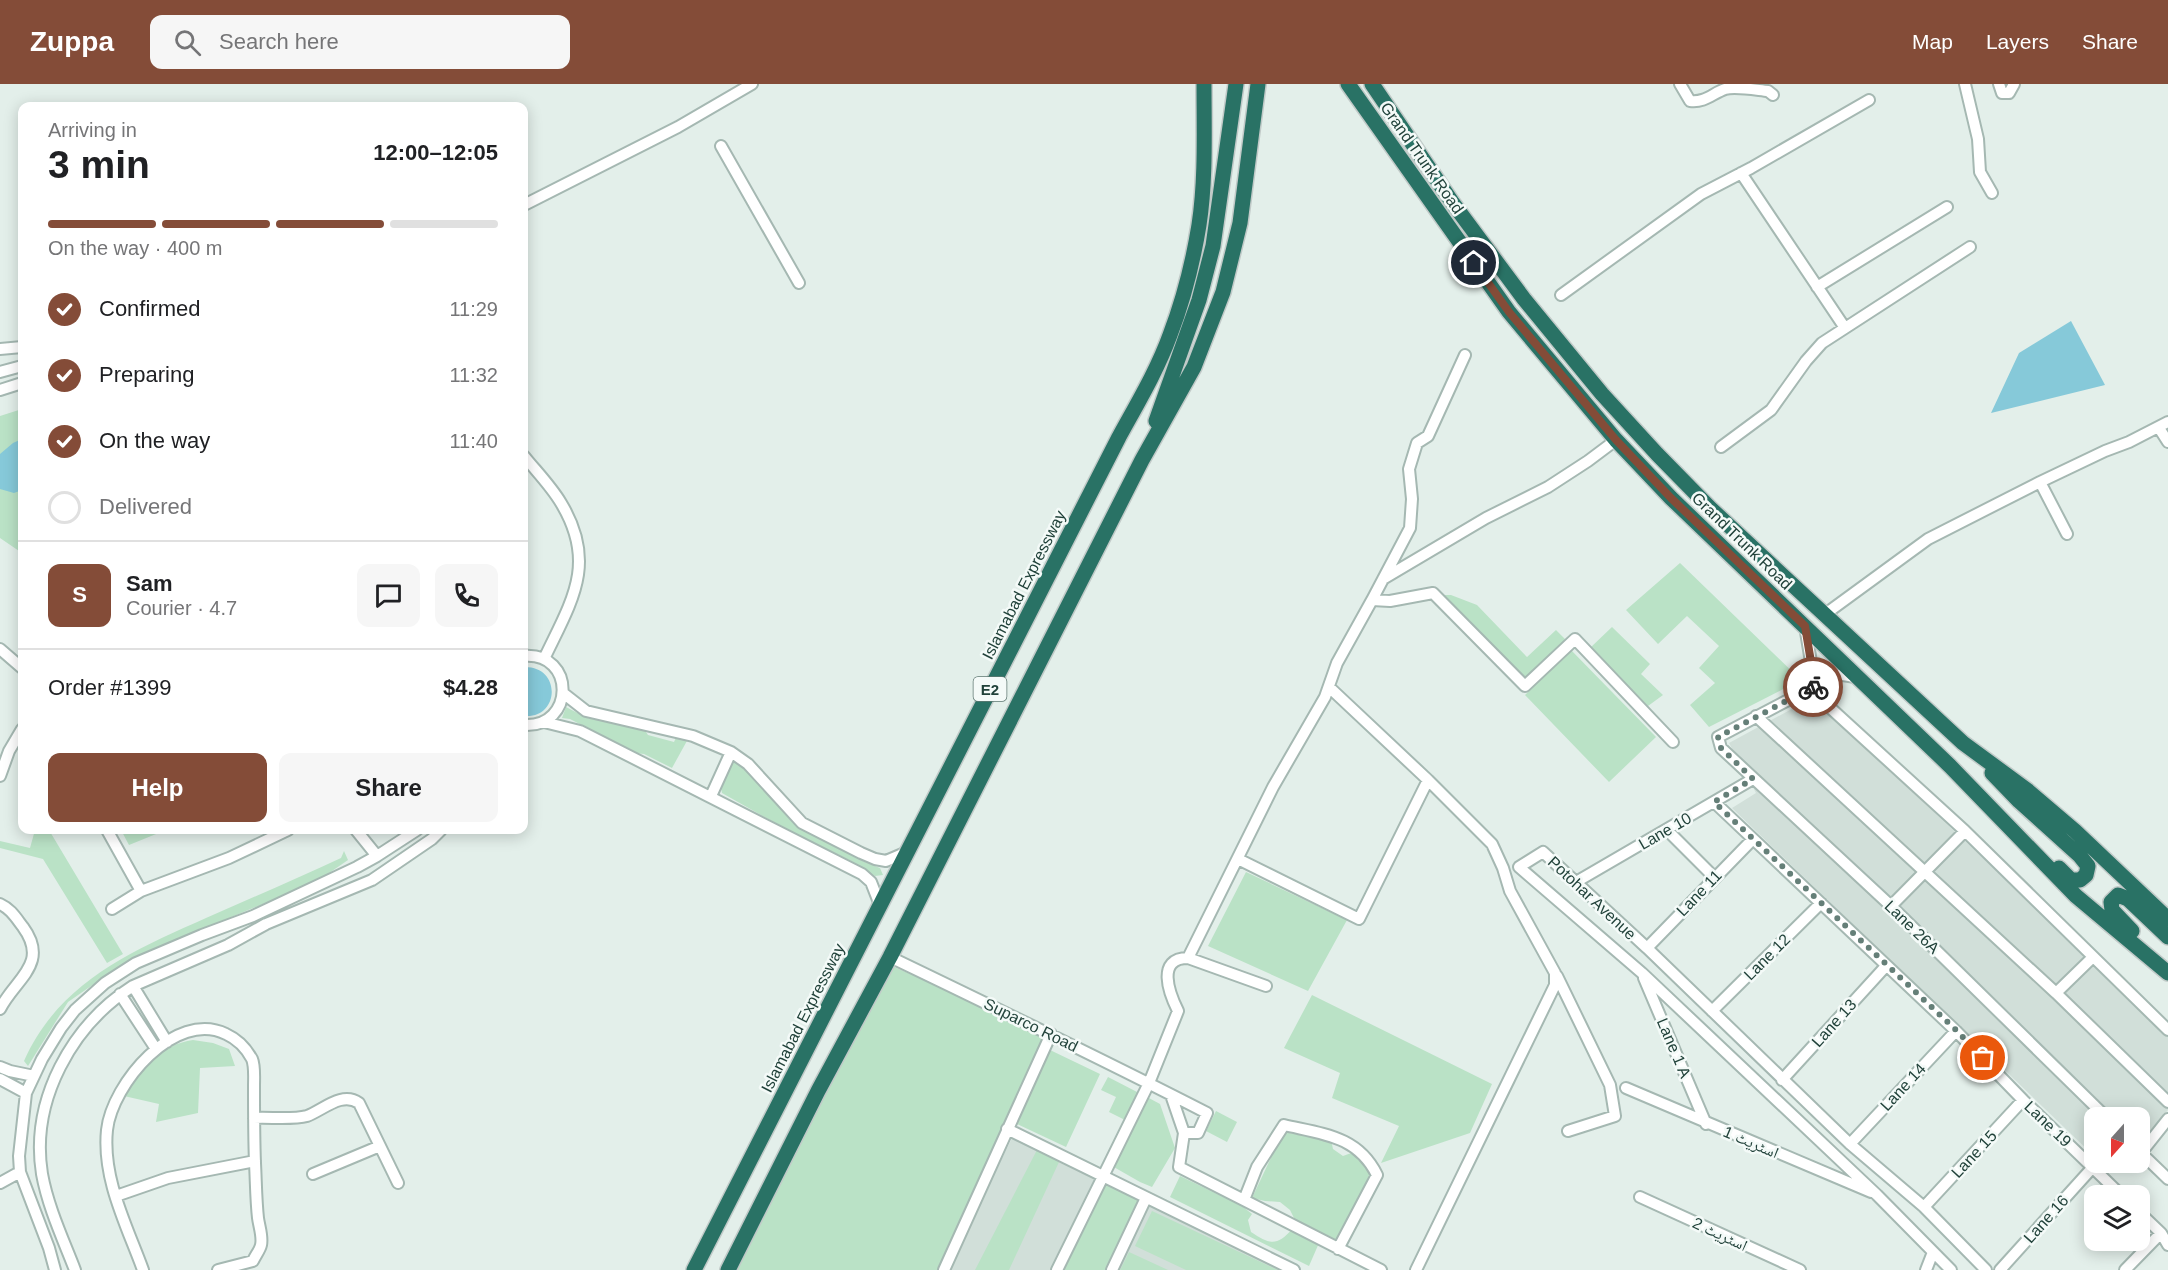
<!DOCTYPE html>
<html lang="en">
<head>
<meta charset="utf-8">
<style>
	:root { --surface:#fff; --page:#f6f6f6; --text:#202124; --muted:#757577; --line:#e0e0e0; --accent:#844c38 }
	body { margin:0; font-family:Arial,"Noto Naskh Arabic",sans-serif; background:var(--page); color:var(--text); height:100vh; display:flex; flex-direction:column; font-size:22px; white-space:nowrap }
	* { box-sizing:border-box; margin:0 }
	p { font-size:20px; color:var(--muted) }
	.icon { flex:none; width:33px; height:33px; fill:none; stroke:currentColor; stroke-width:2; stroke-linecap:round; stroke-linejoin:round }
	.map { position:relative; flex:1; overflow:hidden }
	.sheet { position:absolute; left:18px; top:18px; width:510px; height:732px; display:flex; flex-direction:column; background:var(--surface); border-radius:12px; box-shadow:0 3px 15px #0003 }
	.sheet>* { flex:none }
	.needle { width:39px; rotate:201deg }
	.buttons { position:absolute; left:2084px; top:1023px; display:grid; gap:12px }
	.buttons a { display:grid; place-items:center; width:66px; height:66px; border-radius:12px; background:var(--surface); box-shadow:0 3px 15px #0003; font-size:30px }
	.pin { position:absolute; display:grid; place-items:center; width:51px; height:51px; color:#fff; margin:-26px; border:3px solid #fff; border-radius:50%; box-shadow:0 2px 6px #0007 }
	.courier { position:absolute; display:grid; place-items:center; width:60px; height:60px; margin:-30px; border:4px solid #844c38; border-radius:50%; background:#fff; color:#222; box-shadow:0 2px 8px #0007 }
	.headline em { font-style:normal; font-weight:800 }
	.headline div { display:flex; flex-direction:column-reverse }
	.headline { display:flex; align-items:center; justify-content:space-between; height:102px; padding:0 30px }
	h1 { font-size:39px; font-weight:800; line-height:45px }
	.bar { display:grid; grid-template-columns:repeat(4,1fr); gap:9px 6px; align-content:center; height:72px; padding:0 30px }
	.bar i { height:8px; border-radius:4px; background:var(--line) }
	.bar .active { background:var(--accent) }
	.bar p { grid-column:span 4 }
	.line { display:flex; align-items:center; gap:15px; padding:0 30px; border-top:2px solid var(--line) }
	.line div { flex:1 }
	.round { display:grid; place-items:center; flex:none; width:63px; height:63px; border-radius:12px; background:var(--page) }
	ol { padding:0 30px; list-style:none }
	li { display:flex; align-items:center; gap:18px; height:66px }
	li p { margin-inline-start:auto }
	li .icon { padding:6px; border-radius:50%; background:var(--accent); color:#fff; stroke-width:4 }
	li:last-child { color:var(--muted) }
	li i { width:33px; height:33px; border:3px solid var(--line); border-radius:50% }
	.primary-button { display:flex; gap:12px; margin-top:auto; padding:12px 30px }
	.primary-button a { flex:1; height:69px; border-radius:12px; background:var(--accent); color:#fff; font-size:24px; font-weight:800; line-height:69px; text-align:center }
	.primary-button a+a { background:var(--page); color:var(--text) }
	header { display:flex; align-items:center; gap:36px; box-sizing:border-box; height:84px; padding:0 30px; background:var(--accent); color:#fff }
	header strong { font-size:28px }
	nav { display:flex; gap:33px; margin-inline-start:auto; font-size:21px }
	.search { width:420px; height:54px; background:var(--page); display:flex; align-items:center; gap:15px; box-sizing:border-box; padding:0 21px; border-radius:12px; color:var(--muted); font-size:22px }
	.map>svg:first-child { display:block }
</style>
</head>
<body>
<header>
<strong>Zuppa</strong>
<div class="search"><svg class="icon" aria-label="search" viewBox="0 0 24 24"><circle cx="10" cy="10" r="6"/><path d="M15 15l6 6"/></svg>Search here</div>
<nav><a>Map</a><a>Layers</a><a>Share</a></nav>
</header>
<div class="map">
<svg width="2168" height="1186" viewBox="0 0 2168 1186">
	<rect width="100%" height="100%" fill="#e3efea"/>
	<path fill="#d1dfd9" d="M1812 614 2168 947V1026L2139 1060V1034H2094V1072L1732 724 1756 709 1729 659Z
		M1013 1052 1286 1186H947Z"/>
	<path fill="#bae2c6" d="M22 325V469L0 454V332Z
		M1680 479 1801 596 1709 643 1690 621 1715 599 1699 584 1719 562 1687 532 1658 560 1626 526Z
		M1439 511H1451L1477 521 1527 573 1556 546 1568 558 1525 598Z
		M1612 543 1650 580 1641 590 1663 611 1648 622 1590 564Z
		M1571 566 1656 653 1609 698 1525 611Z
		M566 623 587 634 644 645 648 651 674 658 677 651 688 655 672 684 644 670 635 669 570 635 562 634Z
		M732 678 739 680 750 690 793 739 865 778 880 784 883 791 875 792 851 777 786 745 722 709 721 704Z
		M35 746H49L123 870 107 879 43 775 0 764V757L30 764Z
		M121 746H166L129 761Z
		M344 767 348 776 316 798 188 851 107 891 68 918 28 982 24 977C59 898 132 867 206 834 251 814 296 795 341 774Z
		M1246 788 1347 836 1308 907 1208 862Z
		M887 880 1051 950 943 1186H735Z
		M1312 911 1492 1000 1470 1049 1381 1079 1399 1042 1332 1014 1340 989 1284 964Z
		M193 956 213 959 229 965 235 982 200 984 198 1029 156 1038 159 1020 124 1012C136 985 163 960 193 956Z
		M1050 966 1100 990 1066 1063 1015 1039Z
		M1108 993 1139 1009 1125 1036 1109 1028 1116 1013 1101 1006Z
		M1147 1013 1160 1020 1175 1064 1152 1103 1140 1098 1112 1082Z
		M1216 1027 1237 1038 1227 1058 1206 1047Z
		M1283 1048 1331 1056 1333 1065 1343 1072 1354 1068 1371 1088 1336 1157 1295 1136 1290 1126 1280 1118 1265 1117 1252 1114Z
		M1038 1064 1059 1078 1009 1186H975Z
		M1180 1092 1242 1122 1252 1130 1248 1136 1251 1148C1269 1160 1277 1163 1292 1145L1319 1159 1309 1182 1170 1113Z
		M1104 1099 1138 1116 1105 1186H1062Z
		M1152 1127 1278 1186H1186L1135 1162Z
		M1129 1168 1168 1186H1120Z"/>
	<path fill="#86c9d9" d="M2071 237 2105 301 1991 329 2019 269Z
		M22 355V406L14 409 0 405V370L13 359Z
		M524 583C562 582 560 635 524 632Z"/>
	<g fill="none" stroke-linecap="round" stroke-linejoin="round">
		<g stroke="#a5b8b2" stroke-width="14">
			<path id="minor" d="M1680 0 1690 17C1705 19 1713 9 1725 5 1735 2 1757 6 1768 7L1773 11
				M1965 0 1978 55 1980 88 1992 109
				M1999 0 2002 9H2009L2014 0
				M721 62 799 199
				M1741 89 1845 244
				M524 121 678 43 752 0
				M1817 203 1947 123
				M1561 211 1701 110 1751 84 1869 16
				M0 265 22 263
				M0 288 22 282
				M0 306 22 299
				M2159 344 2168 358
				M1721 363 1771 326 1806 277 1822 259 1970 163
				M524 372C536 387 551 402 561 419 598 480 571 518 544 575
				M2040 398 2067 450
				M1383 495 1486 434 1548 403 1588 377 1616 356
				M1372 516 1410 444 1412 415 1409 385 1417 359 1428 352 1465 271
				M1824 531 1928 455 2040 398 2105 367 2129 358 2168 338
				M1805 542 1815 602C1835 588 1836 589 1859 594
				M0 565 22 584
				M524 572C576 568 575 644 524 641
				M563 609 586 627 693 652 731 668 748 680 802 739 861 769 875 775 886 777 907 768
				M1756 632 2056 909
				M544 638 580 647 862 790 871 798 880 821
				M0 692 9 667 22 645
				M711 712 731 668
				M1714 718 1956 947 2023 1016 2122 1112
				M107 746 141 807 229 774 288 746
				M356 746 377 772
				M1667 746 1714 793
				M1238 775 1359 835 1428 696 1329 603
				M1576 798 1753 695
				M0 820C11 825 16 834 23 843 50 880 15 895 0 925
				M1891 822 1965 747
				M112 825 141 807
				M1647 864 1752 756
				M890 873C996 924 1102 975 1207 1029L1198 1049H1184L1171 1011
				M2093 873 2056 909 2168 1018
				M1188 874 1273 703 1325 613 1337 579 1372 516 1390 517 1433 509 1525 602 1575 555 1673 658
				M1557 892 1610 1001 1615 1032 1568 1047
				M1644 894 1706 1040
				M133 902 167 958
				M120 910 156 965
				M1712 927 1821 819
				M0 983 10 987 34 992
				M0 995 26 1009
				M1782 996 1886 882
				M1626 1004 1871 1108
				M254 1034C270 1033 292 1036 307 1032 323 1026 342 1007 359 1019L398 1099
				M2107 1034 1891 822 1721 664 1718 653 1815 602 1826 620 1965 747 2168 946
				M1007 1045 1294 1186
				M1184 1049 1179 1083 1381 1186
				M1850 1060 1956 947
				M2139 1067 2168 1095
				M2141 1069 2168 1035
				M313 1090 380 1062
				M0 1099 20 1088
				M116 1112 168 1094 255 1077
				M1640 1113 1800 1186
				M1244 1116 1257 1083 1284 1041C1323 1050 1358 1052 1377 1091L1338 1165
				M1924 1123 2023 1016
				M2139 1128 2161 1149 2168 1161
				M55 1186 49 1164 20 1088 19 1072 26 1009 42 975 61 944 75 926 105 899 136 879 202 851 253 832 357 783 377 772 417 746
				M75 1186C63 1155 48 1123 42 1090 30 1016 72 941 133 902L228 861 266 840 372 796 432 755 441 746
				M143 1186C127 1142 102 1095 107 1046 112 1000 175 925 226 950 237 955 246 964 252 975 255 982 254 993 254 1002 254 1028 254 1054 255 1079 256 1098 256 1116 258 1134 259 1142 263 1153 261 1161 260 1166 255 1172 253 1177L218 1186
				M944 1186 1051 950
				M1057 1186 1149 999 1178 927C1169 909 1156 874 1188 874L1266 902
				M1112 1186 1146 1114
				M1416 1186 1555 901V889L1510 807 1503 784 1492 760 1428 696
				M1926 1186 1933 1168
				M1951 1186 1877 1111 1642 889 1519 783 1543 768 1647 864 1850 1060 1924 1123 1986 1186
				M2000 1186 2093 1083
				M2125 1186 2161 1149"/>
		</g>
		<g stroke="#c1cac8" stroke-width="18">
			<path id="highway" d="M1348 0 1509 228 1616 356 1671 414 1950 682 2076 812 2168 889
				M1372 0 1452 118 1524 215 1602 310 1657 370 1710 424 1963 659 2027 706 2075 747 2168 835
				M1156 337 1199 216 1213 162 1236 0
				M1992 689 2019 717 2080 772 2088 782 2086 791 2080 796H2071L2059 784
				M2132 847 2112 826 2111 818 2118 811 2128 815 2168 853
				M694 1186 1119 353C1137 320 1157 287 1170 251 1183 217 1193 178 1199 141 1206 95 1204 47 1204 0
				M728 1186 818 1007 890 873 1142 376 1194 283 1223 208 1240 139 1258 0"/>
		</g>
		<use href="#minor" stroke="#fff" stroke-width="10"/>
		<use href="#highway" stroke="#297265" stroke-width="15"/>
	</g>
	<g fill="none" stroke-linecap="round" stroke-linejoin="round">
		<path stroke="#657f78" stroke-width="6" stroke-dasharray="0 10.8" d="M1813 603 1718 653 1721 664 1753 695 1714 718 1956 946 1983 974"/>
		<path stroke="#844c38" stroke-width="8" d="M1474 179 1509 228 1616 356 1671 414 1805 542 1815 602 1813 603"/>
	</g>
	<g text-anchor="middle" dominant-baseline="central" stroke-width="5" stroke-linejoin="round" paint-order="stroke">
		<rect fill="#f4faf8" stroke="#607973" stroke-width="1.5" x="973.5" y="593" width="33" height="24" rx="4.5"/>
		<g font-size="15" font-weight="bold" fill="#21423a">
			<text x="990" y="605">E2</text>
		</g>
		<g font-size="16" fill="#21423a" stroke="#f4faf8">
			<text transform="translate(1422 74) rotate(55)">Grand Trunk Road</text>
			<text transform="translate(1742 457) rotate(44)">Grand Trunk Road</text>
			<text transform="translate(1024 501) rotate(-63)">Islamabad Expressway</text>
			<text transform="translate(1665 747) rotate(-30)">Lane 10</text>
			<text transform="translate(1699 809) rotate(-46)">Lane 11</text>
			<text transform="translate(1592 814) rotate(43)">Potohar Avenue</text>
			<text transform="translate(1912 843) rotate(44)">Lane 26A</text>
			<text transform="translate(1767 873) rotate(-45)">Lane 12</text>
			<text transform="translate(803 934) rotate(-63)">Islamabad Expressway</text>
			<text transform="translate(1834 939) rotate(-48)">Lane 13</text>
			<text transform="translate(1031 941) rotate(26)">Suparco Road</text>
			<text transform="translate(1674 964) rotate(67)">Lane 1 A</text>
			<text transform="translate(1903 1003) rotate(-47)">Lane 14</text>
			<text transform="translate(2048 1040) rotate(44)">Lane 19</text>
			<text transform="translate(1751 1058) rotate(23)">اسٹریٹ 1</text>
			<text transform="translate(1974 1070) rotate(-47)">Lane 15</text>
			<text transform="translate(2046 1135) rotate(-48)">Lane 16</text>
			<text transform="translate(1720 1150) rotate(25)">اسٹریٹ 2</text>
		</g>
	</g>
</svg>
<div class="buttons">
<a><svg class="needle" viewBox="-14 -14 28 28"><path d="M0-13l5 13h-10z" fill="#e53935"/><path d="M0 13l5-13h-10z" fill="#757577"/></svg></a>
<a><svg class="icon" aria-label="layers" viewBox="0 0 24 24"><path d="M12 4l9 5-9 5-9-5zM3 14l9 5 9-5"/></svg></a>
</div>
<div class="pin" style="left:1983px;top:974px;background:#ea580c"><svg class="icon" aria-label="bag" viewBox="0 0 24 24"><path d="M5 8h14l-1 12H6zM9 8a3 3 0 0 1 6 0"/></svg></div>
<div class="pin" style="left:1474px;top:179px;background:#1f2937"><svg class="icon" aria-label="home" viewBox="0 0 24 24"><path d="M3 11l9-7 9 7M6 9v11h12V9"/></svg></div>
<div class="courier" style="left:1813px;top:603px"><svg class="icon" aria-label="bike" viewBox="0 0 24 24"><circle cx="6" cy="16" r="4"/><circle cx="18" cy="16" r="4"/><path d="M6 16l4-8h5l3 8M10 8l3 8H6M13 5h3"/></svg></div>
<section class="sheet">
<div class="headline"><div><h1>3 min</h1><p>Arriving in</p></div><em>12:00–12:05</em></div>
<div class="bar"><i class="active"></i><i class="active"></i><i class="active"></i><i></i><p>On the way · 400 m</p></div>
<ol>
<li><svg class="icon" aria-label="check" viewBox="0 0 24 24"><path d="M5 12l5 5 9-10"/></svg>Confirmed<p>11:29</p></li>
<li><svg class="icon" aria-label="check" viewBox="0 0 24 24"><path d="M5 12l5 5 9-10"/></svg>Preparing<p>11:32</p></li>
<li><svg class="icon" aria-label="check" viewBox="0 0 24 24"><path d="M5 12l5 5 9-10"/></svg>On the way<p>11:40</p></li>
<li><i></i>Delivered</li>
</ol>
<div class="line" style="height:108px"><b class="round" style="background:var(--accent);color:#fff">S</b><div><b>Sam</b><p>Courier · 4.7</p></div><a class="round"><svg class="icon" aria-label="chat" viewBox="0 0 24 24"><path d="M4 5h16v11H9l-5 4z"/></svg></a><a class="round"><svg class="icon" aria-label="phone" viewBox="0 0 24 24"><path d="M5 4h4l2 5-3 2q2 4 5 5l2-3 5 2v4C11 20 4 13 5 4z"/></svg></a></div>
<div class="line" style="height:78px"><div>Order #1399</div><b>$4.28</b></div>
<div class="primary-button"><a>Help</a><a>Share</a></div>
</section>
</div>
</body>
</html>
